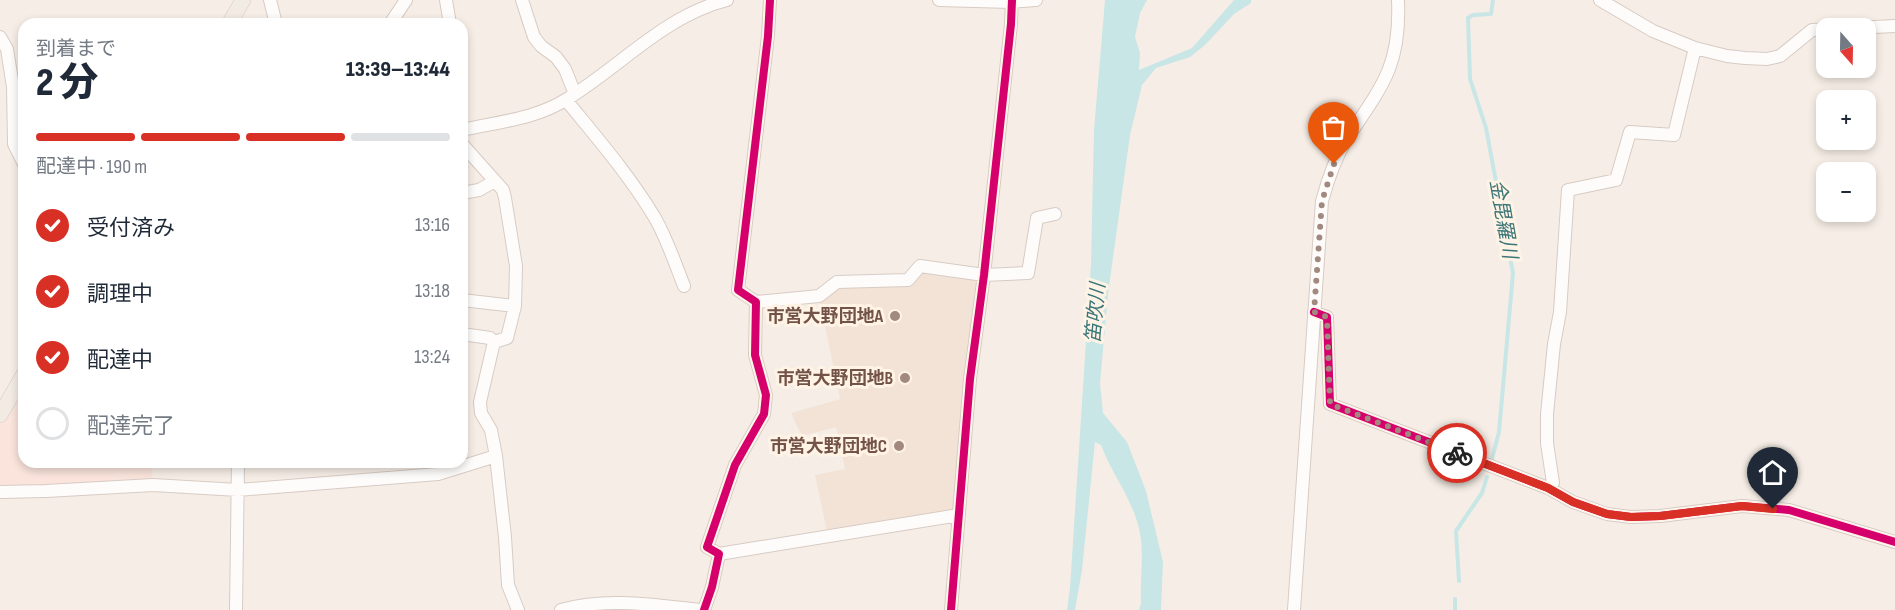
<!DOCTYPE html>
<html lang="ja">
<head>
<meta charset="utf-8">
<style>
	:root { --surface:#fff; --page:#f2f2f3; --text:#1f2937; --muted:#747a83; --line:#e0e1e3; --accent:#d93025 }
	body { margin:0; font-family:"Sofia Sans Condensed","Noto Sans JP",sans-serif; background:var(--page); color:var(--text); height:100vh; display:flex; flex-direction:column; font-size:22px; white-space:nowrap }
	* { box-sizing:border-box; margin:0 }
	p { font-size:20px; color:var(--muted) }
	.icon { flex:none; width:33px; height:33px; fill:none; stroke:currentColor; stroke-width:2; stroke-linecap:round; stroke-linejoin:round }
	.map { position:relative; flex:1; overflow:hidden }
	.details { position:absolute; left:18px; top:18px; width:450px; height:450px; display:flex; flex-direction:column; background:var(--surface); border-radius:18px; box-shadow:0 3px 9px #0003 }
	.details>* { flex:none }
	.needle { width:39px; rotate:160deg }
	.fabs { position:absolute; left:1816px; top:18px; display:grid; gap:12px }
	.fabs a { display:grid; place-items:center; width:60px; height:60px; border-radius:12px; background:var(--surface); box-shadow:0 3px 9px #0003; font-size:30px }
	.pin { position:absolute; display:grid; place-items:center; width:51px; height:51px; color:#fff; margin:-62px -26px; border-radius:50% 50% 50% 0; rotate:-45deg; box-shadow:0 0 6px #0007 }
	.pin .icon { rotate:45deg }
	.courier { position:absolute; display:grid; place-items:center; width:60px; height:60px; margin:-30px; border:4px solid #d93025; border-radius:50%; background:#fff; color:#222; box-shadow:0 2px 8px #0007 }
	.head em { font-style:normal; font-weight:800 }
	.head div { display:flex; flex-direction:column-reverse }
	.head { display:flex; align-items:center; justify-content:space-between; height:102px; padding:0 18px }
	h1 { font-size:39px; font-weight:800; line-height:45px }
	.bar { display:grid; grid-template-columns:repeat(4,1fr); gap:9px 6px; align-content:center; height:72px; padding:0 18px }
	.bar i { height:8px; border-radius:4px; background:var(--line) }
	.bar .active { background:var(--accent) }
	.bar p { grid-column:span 4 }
	ol { padding:0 18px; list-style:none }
	li { display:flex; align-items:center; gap:18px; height:66px }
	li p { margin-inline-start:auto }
	li .icon { padding:6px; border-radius:50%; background:var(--accent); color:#fff; stroke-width:4 }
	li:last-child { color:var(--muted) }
	li i { width:33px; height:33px; border:3px solid var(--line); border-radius:50% }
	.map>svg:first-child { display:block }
</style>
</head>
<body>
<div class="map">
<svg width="1895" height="610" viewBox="0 0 1895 610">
	<rect width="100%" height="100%" fill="#f6eee6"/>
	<path fill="#f2e3d6" d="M920 266 984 275 959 515 828 536 815 475 845 469 836 427 802 436 791 413 840 399 819 296 837 282 908 280Z"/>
	<path fill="#fae4dc" d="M24 374V462H152L153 485 0 492V415Z"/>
	<path fill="#c8e6e5" d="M1105 0H1147L1140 13 1135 37 1140 53 1139 70 1192 48 1234 0H1251V3L1234 14 1205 45 1190 57 1156 68 1142 85 1130 135 1108 294 1100 383 1103 413 1127 442 1146 491 1163 562 1161 610H1139L1141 603C1140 584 1144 551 1140 534 1135 502 1112 475 1101 445L1095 442 1082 570 1075 610H1067L1070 588 1091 264 1094 130Z"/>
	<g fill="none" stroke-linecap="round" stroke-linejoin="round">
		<path stroke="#c8e6e5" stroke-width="4" d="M1492 459 1499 432 1513 273 1486 128 1470 79 1468 18 1473 15 1491 14 1493 0
			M1459 581 1456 531 1482 493 1487 477
			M1455 610V599"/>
		<g stroke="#d7cbc4" stroke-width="14">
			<path id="minor" d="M270 0 276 24
				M446 0 450 24
				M522 0 534 37 541 46 556 57 565 69 575 94
				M939 0 1011 2 1036 0
				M1600 0 1653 31 1695 48 1727 56 1745 58 1767 59 1780 56 1812 30 1895 26
				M390 24 406 0
				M0 37 7 49 13 87 14 144 24 164
				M566 100C597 138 630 176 655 218 667 239 675 263 684 286
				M462 130C497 122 536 119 567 99 621 66 664 16 727 0
				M462 144 503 190 505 198 516 266 515 306 507 338 494 342 480 402 481 413 491 430 496 456 505 537 508 585 518 610
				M462 193 479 190 495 181
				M462 300 515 306
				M756 302 819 296 837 282 908 280 920 266 984 275 1028 273 1037 218 1055 214
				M1314 312 1327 317 1330 404 1548 488 1573 502 1607 514 1631 517 1660 516 1742 506 1789 510 1895 542
				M462 334 490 338 494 342
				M1548 488 1553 483 1547 443V414L1554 344 1560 312 1568 190 1616 180 1630 132 1674 135 1695 48
				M0 492 46 491 153 485 238 490 438 474 496 456
				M719 554 959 515
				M236 610 238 462
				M561 610C606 597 655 605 700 610
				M704 610 712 587 719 554 707 547 735 465 764 414 766 395 755 355 756 302 738 290 768 36 770 0
				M951 610 970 379 984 275 1011 24 1012 0
				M1294 610 1322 201C1328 179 1335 159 1346 140 1361 117 1379 94 1389 69 1398 46 1399 23 1398 0"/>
		</g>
		<g stroke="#d5c9c4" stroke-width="16">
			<path id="major" d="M229 24 243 0
				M0 415 24 374"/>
		</g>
		<use href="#minor" stroke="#fefcfb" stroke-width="12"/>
		<use href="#major" stroke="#f2ebe3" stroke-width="15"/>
		<g stroke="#fff3e6" stroke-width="11">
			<path id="cycleway" d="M1314 312 1327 317 1330 404 1548 488 1573 502 1607 514 1631 517 1660 516 1742 506 1789 510 1895 542
				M704 610 712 587 719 554 707 547 735 465 764 414 766 395 755 355 756 302 738 290 768 36 770 0
				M951 610 970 379 984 275 1011 24 1012 0"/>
		</g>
		<use href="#cycleway" stroke="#d6006c" stroke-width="8"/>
	</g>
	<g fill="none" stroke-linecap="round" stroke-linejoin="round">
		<path stroke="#a1897f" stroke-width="6" stroke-dasharray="0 10.8" d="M1334 164 1322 201 1314 312 1327 317 1330 404 1457 453"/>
		<path stroke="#d93025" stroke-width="8" d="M1457 453 1548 488 1573 502 1607 514 1631 517 1660 516 1742 506 1773 509"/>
	</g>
	<g fill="#a1897f" stroke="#fff3e6" stroke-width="2">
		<circle cx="895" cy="316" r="6"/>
		<circle cx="905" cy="378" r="6"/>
		<circle cx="899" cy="446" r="6"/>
	</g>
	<g text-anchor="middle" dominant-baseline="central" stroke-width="6" stroke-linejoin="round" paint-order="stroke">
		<g font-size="18" font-weight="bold" fill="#735247" stroke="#fff3e6" text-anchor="end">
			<text x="883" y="316">市営大野団地A</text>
			<text x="893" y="378">市営大野団地B</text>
			<text x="887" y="446">市営大野団地C</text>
		</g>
		<g font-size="20" font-style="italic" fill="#3c7679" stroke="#fff3e6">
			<text transform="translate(1503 219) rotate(80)">金毘羅川</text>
			<text transform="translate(1096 313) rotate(-85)">笛吹川</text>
		</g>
	</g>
</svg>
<div class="fabs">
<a><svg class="needle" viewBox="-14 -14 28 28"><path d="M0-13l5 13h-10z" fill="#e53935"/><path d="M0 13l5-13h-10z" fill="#747a83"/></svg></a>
<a>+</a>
<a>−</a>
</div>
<div class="pin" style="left:1334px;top:164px;background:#ea580c"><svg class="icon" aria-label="bag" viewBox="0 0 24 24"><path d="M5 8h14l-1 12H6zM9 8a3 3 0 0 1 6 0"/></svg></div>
<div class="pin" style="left:1773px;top:509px;background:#1f2937"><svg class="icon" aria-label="home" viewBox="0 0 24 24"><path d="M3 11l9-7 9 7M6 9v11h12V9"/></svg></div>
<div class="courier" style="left:1457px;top:453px"><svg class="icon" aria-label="bike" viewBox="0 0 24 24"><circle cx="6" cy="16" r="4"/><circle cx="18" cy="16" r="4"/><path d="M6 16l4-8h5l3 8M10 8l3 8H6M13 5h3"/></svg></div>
<section class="details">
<div class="head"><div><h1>2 分</h1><p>到着まで</p></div><em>13:39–13:44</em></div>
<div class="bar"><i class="active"></i><i class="active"></i><i class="active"></i><i></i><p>配達中 · 190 m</p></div>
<ol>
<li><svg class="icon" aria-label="check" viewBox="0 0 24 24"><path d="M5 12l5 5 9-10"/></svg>受付済み<p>13:16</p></li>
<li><svg class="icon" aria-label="check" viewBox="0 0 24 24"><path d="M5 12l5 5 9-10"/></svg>調理中<p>13:18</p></li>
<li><svg class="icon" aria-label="check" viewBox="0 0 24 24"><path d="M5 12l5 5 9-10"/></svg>配達中<p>13:24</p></li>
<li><i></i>配達完了</li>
</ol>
</section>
</div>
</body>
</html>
